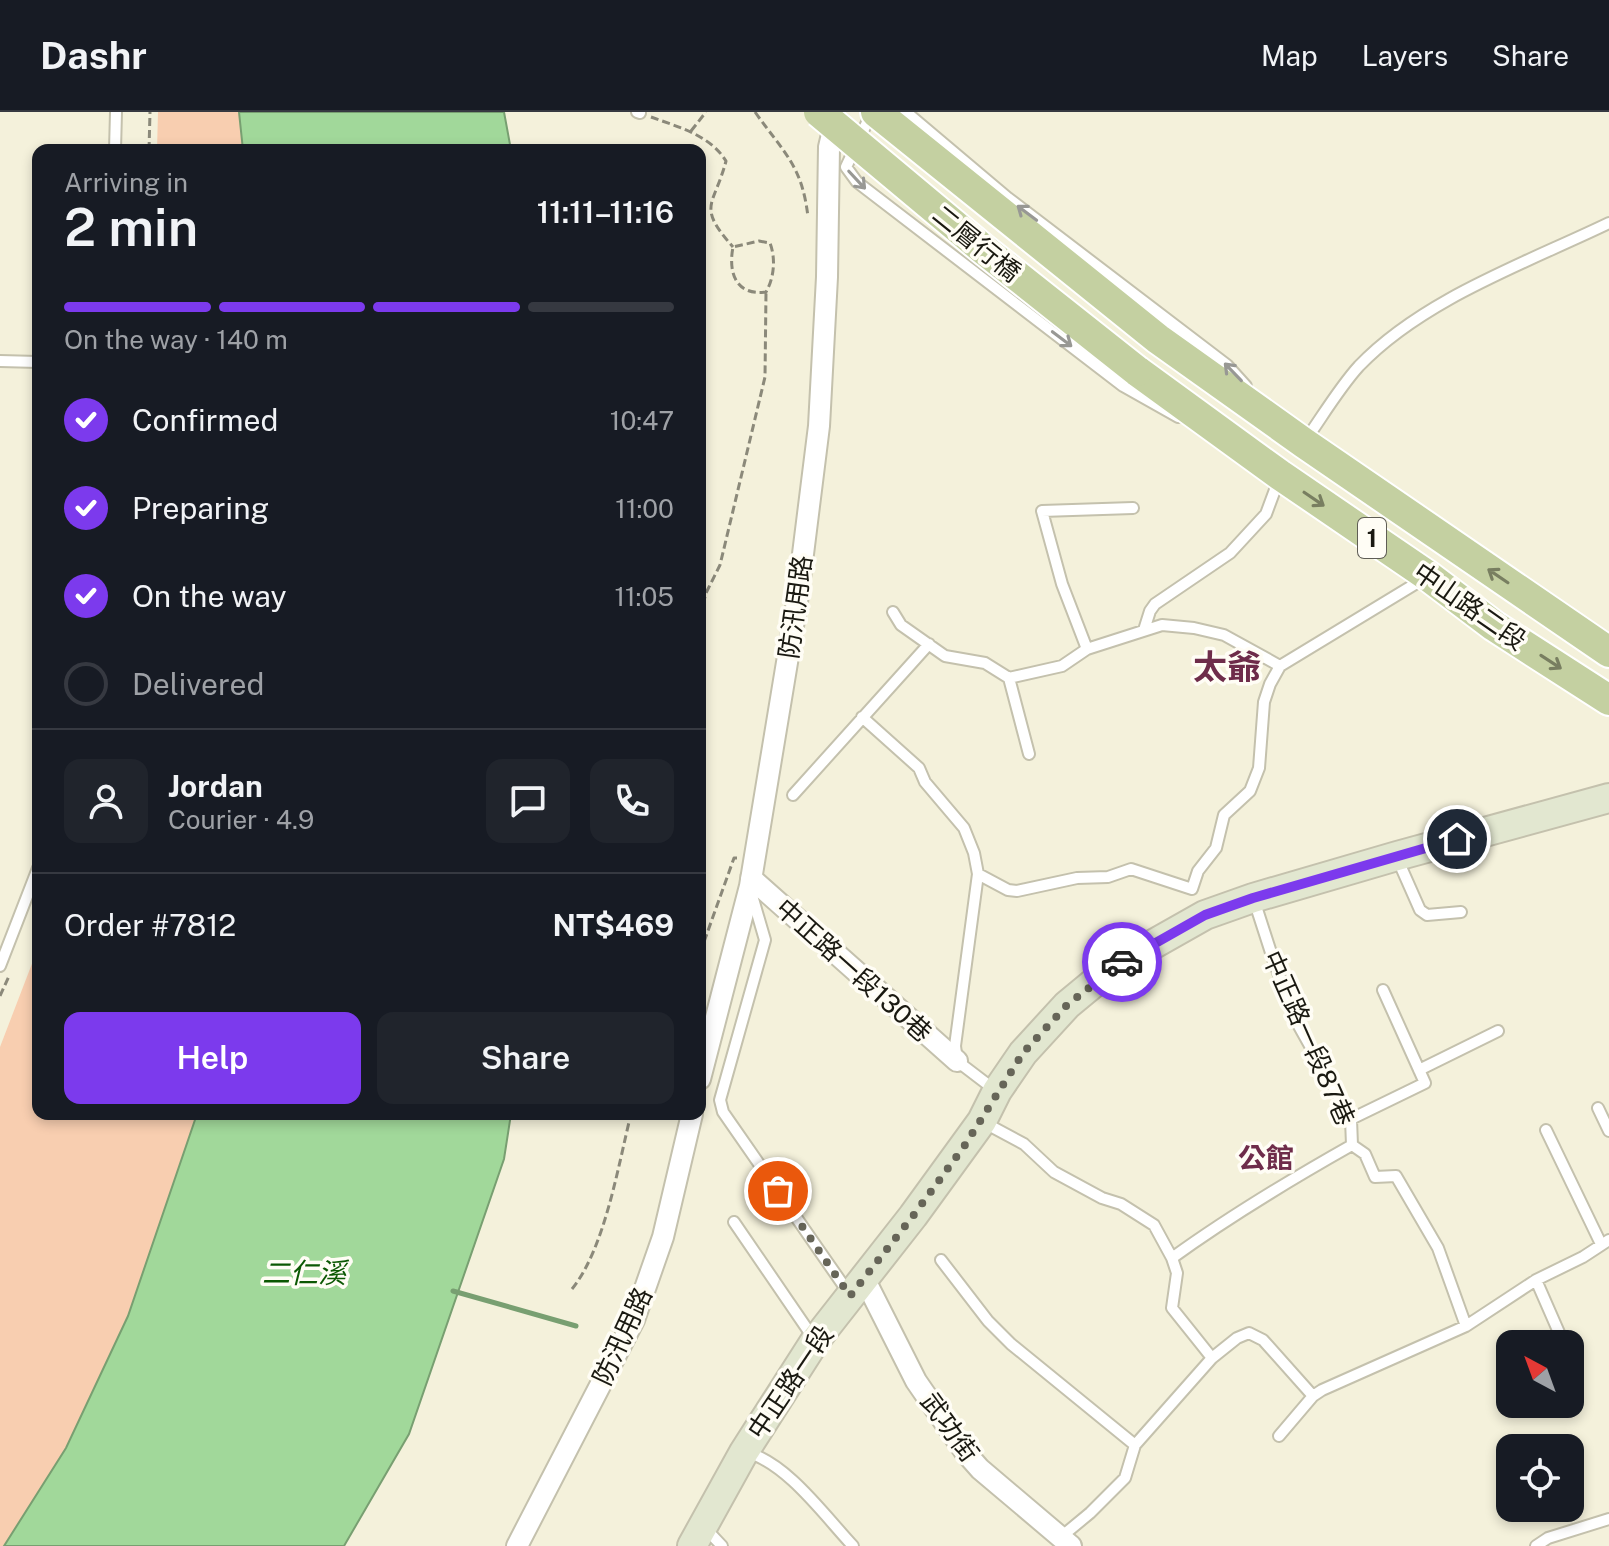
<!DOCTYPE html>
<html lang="en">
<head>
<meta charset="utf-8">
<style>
	:root { --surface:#171b24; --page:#20242c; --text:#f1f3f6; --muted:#9ea1a6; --line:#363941; --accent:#7c3aed }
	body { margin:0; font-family:"Public Sans","Noto Sans TC",sans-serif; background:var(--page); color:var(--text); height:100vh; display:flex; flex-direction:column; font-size:30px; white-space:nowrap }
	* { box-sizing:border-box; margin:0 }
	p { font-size:26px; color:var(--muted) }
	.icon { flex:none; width:44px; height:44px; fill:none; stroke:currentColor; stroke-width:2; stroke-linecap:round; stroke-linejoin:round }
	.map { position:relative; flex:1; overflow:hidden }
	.panel { position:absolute; left:32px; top:32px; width:674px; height:976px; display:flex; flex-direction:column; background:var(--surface); border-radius:16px; box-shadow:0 4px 12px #0003 }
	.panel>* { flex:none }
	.needle { width:52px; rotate:319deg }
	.fabs { position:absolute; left:1496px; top:1218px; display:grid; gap:16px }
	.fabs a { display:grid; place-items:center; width:88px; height:88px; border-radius:16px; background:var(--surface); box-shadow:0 4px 12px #0003; font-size:40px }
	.pin { position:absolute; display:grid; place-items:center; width:68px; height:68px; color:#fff; margin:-34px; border:4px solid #fff; border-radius:50%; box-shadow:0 2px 8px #0007 }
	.courier { position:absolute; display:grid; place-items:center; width:80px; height:80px; margin:-40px; border:6px solid #7c3aed; border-radius:50%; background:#fff; color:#222; box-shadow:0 2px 10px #0007 }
	.headline em { font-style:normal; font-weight:600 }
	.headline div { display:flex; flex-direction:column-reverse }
	.headline { display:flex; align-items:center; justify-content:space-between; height:136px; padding:0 32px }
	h1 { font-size:52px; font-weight:600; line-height:60px }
	.bar { display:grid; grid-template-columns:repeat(4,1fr); gap:12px 8px; align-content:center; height:96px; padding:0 32px }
	.bar i { height:10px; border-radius:6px; background:var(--line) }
	.bar .current { background:var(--accent) }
	.bar p { grid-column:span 4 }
	.line { display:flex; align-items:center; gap:20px; padding:0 32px; border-top:2px solid var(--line) }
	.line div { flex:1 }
	.round { display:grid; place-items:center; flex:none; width:84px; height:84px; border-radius:16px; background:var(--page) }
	ol { padding:0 32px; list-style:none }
	li { display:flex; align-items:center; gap:24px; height:88px }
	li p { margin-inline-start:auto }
	li .icon { padding:8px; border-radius:50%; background:var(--accent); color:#fff; stroke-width:4 }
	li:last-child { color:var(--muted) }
	li i { width:44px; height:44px; border:4px solid var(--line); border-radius:50% }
	.button { display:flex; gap:16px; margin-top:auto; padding:16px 32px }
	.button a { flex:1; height:92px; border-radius:16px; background:var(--accent); color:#fff; font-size:32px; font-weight:600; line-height:92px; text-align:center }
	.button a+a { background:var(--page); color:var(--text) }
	header { display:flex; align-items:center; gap:48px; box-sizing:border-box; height:112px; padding:0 40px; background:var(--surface); border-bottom:2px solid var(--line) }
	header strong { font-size:38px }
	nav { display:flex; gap:44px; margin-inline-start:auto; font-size:28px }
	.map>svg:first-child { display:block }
</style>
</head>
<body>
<header>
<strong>Dashr</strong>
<nav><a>Map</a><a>Layers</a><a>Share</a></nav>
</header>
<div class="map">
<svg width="1609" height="1434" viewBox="0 0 1609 1434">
	<rect width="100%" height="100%" fill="#f4f1db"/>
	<path fill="#f8ceb0" d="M158 0H239L243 38H157Z
		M38 836V1002H197L128 1204 66 1336 4 1434H0V935Z"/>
	<path fill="#a1d89a" stroke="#789f71" stroke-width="2" d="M239 0H504L511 38H243Z
		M197 1002H511L504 1047 409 1322 344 1434H4L66 1336 128 1204Z"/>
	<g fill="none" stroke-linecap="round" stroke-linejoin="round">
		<path stroke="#789f71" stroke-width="5" d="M453 1179 576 1214"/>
		<g stroke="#c4c1ad" stroke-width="14">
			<path id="lane" d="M637 0 640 1
				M906 0 1008 86 1227 253 1246 274
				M871 2 846 55 857 70 1123 274 1178 305
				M115 38 116 0
				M0 249 38 250
				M1305 329C1322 305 1339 276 1359 254 1423 187 1526 151 1609 111
				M893 500 901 513 945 544 985 551 1009 566 1062 554 1087 537 1162 513 1194 516 1224 523 1280 554
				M1144 518 1150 499 1155 492 1230 441 1266 402 1279 367
				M1087 537 1062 472 1042 399 1133 396
				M1009 566 1029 642
				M862 605 919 656 925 670 964 716 974 741 978 762 955 934 957 949 995 978
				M793 683 929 532
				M1397 746 1420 798 1427 803 1461 800
				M978 762 1008 778 1017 779 1077 766 1108 765 1131 757 1192 777 1198 759 1216 736 1224 703 1250 679 1259 656 1264 590 1270 572 1280 554 1425 466
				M751 780 765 828 720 988 723 1000 848 1180
				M1254 788 1274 850 1299 914 1351 1007 1352 1033 1365 1042 1375 1065 1396 1064 1438 1136 1466 1214
				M0 854 38 756
				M1419 958 1498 919
				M1598 996 1609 1019
				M1351 1007 1425 971 1383 878
				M983 1010 1024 1032 1054 1060 1102 1086 1121 1092 1154 1113 1172 1146 1177 1161 1172 1196 1212 1246 1237 1226 1249 1221 1263 1228 1313 1284
				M1546 1018 1601 1132
				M734 1110 814 1227
				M1172 1146C1230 1104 1290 1068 1352 1033
				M941 1148 988 1209 1011 1232 1135 1333
				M1536 1168 1564 1232
				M1279 1324 1313 1284 1322 1278 1466 1214 1536 1168 1583 1145 1609 1128
				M746 1340C787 1351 824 1403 853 1434
				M705 1416 722 1434
				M1061 1425 1090 1401 1125 1366 1135 1333 1212 1246
				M1536 1434 1548 1426 1609 1407"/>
		</g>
		<g stroke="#c4c1ad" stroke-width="24">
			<path id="street" d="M751 766 957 949
				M700 967 750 774 797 490 819 314 827 165 829 35 834 14
				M865 1168 916 1269 965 1340 980 1357 1071 1434
				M517 1434 634 1208 663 1125 692 1002"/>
		</g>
		<g stroke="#c4c1ad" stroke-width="32">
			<path id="secondary" d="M692 1434 744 1340 815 1229 913 1104 982 1009 997 979 1023 941 1067 893 1113 855 1205 803 1253 786 1397 744 1609 686"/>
		</g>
		<g stroke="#fff" stroke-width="34">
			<path id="primary" d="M876 0 1158 227 1304 331 1609 540
				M1137 259 1280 363 1428 464 1494 514 1609 588"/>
		</g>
		<path stroke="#8b897a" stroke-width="3" stroke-dasharray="8 4" stroke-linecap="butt" d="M755 0C784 41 802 53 808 105
			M651 5C678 15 710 23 726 49 714 95 696 93 733 135
			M691 19 706 0
			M149 38 150 0
			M759 129 770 131C776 147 774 166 766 180 736 184 728 161 733 135Z
			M700 504 706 481 720 453 765 265 766 180
			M700 685V734
			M700 841 734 746H737
			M0 884 9 864
			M572 1177C605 1136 618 1054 631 1002"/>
		<use href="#lane" stroke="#fff" stroke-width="10"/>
		<use href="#street" stroke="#fff" stroke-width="20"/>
		<use href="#secondary" stroke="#e2e7d0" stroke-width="28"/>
		<use href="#primary" stroke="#c4d0a1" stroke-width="30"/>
		<g stroke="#fff" stroke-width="34" stroke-linecap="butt">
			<path id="primary-bridge" d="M819 0 983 137 1137 259"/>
		</g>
		<use href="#primary-bridge" stroke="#c4d0a1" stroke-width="30"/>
	</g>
	<defs><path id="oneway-shaft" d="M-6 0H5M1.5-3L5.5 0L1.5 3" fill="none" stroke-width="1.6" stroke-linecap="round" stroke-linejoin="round" transform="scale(2)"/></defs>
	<g stroke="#989894">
		<use href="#oneway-shaft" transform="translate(857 68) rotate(47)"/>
		<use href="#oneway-shaft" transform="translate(1027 101) rotate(-143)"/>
		<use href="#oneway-shaft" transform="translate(1062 227) rotate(37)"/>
		<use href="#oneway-shaft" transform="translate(1233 260) rotate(-134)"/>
	</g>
	<g stroke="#787e60">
		<use href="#oneway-shaft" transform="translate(1314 387) rotate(34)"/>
		<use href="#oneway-shaft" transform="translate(1498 464) rotate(-146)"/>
		<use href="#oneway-shaft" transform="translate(1551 550) rotate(33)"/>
	</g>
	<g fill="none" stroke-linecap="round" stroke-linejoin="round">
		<path stroke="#666558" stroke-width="8" stroke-dasharray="0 14.4" d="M778 1079 850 1184 913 1104 965 1033 1023 941 1067 893 1122 850"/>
		<path stroke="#7c3aed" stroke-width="10" d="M1122 850 1205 803 1253 786 1457 727"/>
	</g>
	<g text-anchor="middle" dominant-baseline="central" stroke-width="7" stroke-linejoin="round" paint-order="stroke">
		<rect fill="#fffdf5" stroke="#5f5d55" stroke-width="2" x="1358" y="406" width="28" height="40" rx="6"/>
		<g font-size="24" font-weight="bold" fill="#1a1911">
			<text x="1372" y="426">1</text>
		</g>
		<g font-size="26" fill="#1a1911" stroke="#fffdf5">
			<text transform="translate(977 131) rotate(39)">二層行橋</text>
			<text transform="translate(1470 494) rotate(35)">中山路二段</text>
			<text transform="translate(795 495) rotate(-82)">防汛用路</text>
			<text transform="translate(854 858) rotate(42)">中正路一段130巷</text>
			<text transform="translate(1309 926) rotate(66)">中正路一段87巷</text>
			<text transform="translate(622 1224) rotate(-65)">防汛用路</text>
			<text transform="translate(790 1270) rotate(-56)">中正路一段</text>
			<text transform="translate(950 1315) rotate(54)">武功街</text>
		</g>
		<g font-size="28" font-weight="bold" fill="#6e2c4a" stroke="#fffdf5">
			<text x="1266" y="1045">公館</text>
		</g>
		<g font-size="28" font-style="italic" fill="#0b5803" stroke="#fffdf5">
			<text x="304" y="1160">二仁溪</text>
		</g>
		<g font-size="34" font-weight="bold" fill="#6e2c4a" stroke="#fffdf5">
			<text x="1227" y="555">太爺</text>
		</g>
	</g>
</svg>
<div class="fabs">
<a><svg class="needle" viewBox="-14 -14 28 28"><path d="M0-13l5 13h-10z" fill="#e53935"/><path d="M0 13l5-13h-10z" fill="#9ea1a6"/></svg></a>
<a><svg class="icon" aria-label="locate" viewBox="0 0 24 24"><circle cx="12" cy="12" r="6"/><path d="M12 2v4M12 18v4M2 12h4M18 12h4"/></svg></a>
</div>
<div class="pin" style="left:778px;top:1079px;background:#ea580c"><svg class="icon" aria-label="bag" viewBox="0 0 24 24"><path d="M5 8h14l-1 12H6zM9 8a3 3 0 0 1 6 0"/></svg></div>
<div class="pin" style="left:1457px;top:727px;background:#1f2937"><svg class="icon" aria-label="home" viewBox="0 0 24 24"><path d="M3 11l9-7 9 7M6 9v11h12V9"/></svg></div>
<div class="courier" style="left:1122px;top:850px"><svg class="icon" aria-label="car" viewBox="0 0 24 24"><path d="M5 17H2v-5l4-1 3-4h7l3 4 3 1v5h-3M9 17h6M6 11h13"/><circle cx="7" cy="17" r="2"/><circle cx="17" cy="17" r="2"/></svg></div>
<section class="panel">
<div class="headline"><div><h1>2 min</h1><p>Arriving in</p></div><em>11:11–11:16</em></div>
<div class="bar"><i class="current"></i><i class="current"></i><i class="current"></i><i></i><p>On the way · 140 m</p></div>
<ol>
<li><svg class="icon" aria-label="check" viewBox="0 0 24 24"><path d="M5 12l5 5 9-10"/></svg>Confirmed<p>10:47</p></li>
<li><svg class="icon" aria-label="check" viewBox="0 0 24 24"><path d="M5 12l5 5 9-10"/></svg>Preparing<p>11:00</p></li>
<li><svg class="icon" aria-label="check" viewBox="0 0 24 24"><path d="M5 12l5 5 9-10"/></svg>On the way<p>11:05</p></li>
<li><i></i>Delivered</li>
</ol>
<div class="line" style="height:144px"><a class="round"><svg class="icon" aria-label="person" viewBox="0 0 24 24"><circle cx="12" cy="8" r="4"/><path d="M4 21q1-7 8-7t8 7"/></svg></a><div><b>Jordan</b><p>Courier · 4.9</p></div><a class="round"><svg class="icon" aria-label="chat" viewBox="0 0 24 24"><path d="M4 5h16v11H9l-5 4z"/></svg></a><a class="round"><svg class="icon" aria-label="phone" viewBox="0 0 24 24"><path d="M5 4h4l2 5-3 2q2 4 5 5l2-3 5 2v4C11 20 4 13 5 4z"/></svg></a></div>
<div class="line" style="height:104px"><div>Order #7812</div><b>NT$469</b></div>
<div class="button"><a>Help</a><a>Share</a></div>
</section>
</div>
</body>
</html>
